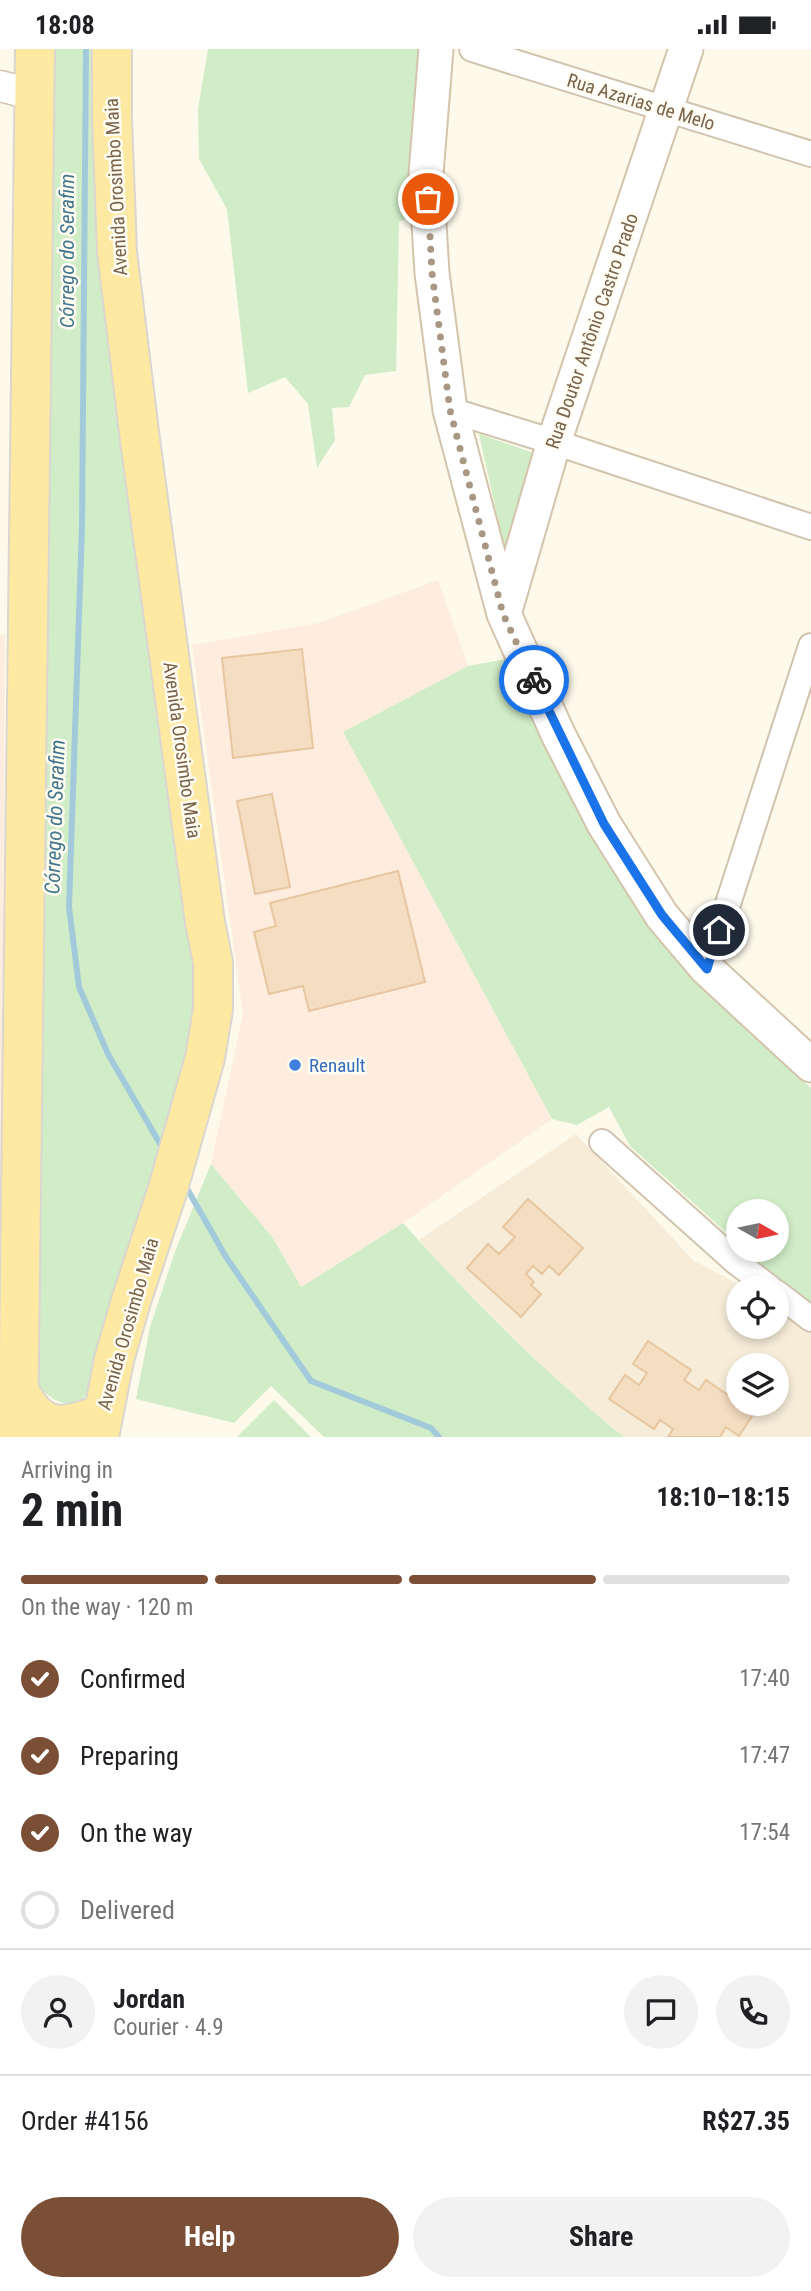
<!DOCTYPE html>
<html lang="en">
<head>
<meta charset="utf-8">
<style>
	:root { --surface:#fff; --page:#f2f2f2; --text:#202124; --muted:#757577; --line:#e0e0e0; --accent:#7b4f36 }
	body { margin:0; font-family:"Roboto Condensed",sans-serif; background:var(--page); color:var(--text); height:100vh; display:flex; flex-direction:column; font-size:26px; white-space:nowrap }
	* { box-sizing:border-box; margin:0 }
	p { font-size:23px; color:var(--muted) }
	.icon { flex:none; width:38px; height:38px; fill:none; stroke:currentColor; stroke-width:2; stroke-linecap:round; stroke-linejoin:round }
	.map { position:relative; height:1388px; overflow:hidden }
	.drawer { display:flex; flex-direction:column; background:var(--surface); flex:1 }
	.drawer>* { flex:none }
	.needle { width:46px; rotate:99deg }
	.tools { position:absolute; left:726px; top:1150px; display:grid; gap:14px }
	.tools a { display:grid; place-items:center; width:63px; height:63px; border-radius:50%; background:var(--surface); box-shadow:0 4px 10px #0003; font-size:35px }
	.pin { position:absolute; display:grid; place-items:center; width:60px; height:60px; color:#fff; margin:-30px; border:4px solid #fff; border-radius:50%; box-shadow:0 2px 7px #0007 }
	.courier { position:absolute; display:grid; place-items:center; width:70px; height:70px; margin:-35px; border:5px solid #1a73e8; border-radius:50%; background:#fff; color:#222; box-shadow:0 2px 9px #0007 }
	.summary em { font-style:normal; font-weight:700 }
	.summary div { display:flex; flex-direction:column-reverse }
	.summary { display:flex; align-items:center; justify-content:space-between; height:119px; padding:0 21px }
	h1 { font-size:46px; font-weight:700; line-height:52px }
	.bar { display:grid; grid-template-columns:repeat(4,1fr); gap:10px 7px; align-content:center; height:84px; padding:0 21px }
	.bar i { height:9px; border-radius:5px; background:var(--line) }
	.bar .active { background:var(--accent) }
	.bar p { grid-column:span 4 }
	.line { display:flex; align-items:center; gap:18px; padding:0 21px; border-top:2px solid var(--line) }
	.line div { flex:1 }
	.round { display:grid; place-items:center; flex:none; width:74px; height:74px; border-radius:37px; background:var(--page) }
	ol { padding:0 21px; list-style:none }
	li { display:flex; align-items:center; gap:21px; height:77px }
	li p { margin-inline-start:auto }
	li .icon { padding:7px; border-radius:50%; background:var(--accent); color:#fff; stroke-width:4 }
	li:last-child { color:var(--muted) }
	li i { width:38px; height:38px; border:4px solid var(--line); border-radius:50% }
	.cta { display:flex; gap:14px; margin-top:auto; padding:14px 21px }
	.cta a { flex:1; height:80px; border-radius:42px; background:var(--accent); color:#fff; font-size:28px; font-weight:700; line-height:80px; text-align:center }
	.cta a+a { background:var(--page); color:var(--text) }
	.status { display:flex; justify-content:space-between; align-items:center; height:49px; padding:0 35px; background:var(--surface); direction:ltr }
	.status svg { height:19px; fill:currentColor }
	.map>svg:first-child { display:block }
</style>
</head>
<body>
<div class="status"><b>18:08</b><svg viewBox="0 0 49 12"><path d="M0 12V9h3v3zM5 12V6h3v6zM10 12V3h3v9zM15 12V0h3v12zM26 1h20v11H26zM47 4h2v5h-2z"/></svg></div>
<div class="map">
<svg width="811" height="1388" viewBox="0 0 811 1388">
	<rect width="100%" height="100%" fill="#fdf9eb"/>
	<path fill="#f6ecd8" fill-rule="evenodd" d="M576 1085 693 1211 745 1239H738V1278H777V1261L811 1285V1388H624L558 1333 455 1231 419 1191ZM738 1316H777V1354H738Z"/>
	<path fill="#feecde" d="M438 531 468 617 343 683 552 1070 403 1174 301 1238 273 1189 211 1115 243 965 192 596 319 574Z
		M0 586H5L0 1385Z"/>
	<path fill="#d1edc7" d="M47 0H100L202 979 91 1343 73 1357 55 1351 36 1337Z
		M208 0H436L416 166 399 173 396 322 365 326 349 358 332 359 335 391 317 419 308 355 285 328 248 344 227 160 199 110 198 60Z
		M479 385 540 406 506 507Z
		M507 610 638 864 691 926 811 1039V1253L781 1232 745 1201 777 1200V1162H738V1194L630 1097 609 1058 577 1076 552 1070 343 683 468 617Z
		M211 1115 273 1189 301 1238 403 1174C472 1251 544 1323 624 1388H324L271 1337 234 1374 136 1350 150 1278 176 1200Z
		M274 1351 311 1388H237Z"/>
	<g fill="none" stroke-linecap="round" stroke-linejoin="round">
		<path stroke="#a3cadb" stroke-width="6" d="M86 0 82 478 69 858 79 938 108 1005 163 1100
			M185 1136 226 1208 311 1332 431 1379 439 1388"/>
	</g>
	<path fill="#f4ddc1" stroke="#e7c6a0" stroke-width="2" d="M302 600 313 699 233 709 222 609Z
		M272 745 290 838 255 845 237 752Z
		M398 822 425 933 309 962 303 937 269 945 254 883 276 877 270 854Z
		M528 1150 583 1199 559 1226 549 1217 542 1225 533 1217 526 1225 534 1233 531 1236 541 1245 521 1268 467 1219 488 1195 499 1205 515 1188 503 1178Z
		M648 1292 691 1321 684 1331 699 1341 706 1331 754 1364 739 1387 726 1378 720 1388H668L673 1380 660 1371 654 1380 609 1350 625 1326 639 1336 647 1324 633 1315Z"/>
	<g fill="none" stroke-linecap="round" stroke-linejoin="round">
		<g stroke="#d1c3ae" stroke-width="28">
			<path id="minor" d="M472 0 811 105
				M450 361 554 393 811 478
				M707 920 811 597
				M602 1093 736 1213 770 1239
				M777 1244 811 1270"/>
		</g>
		<g stroke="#d1c3ae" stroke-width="33">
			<path id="tertiary" d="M0 37 35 46"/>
		</g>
		<g stroke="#d4c4ac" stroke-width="37">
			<path id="secondary" d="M436 0 426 125 432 224 450 361 504 565 558 685 604 775 662 867 707 920 811 1016
				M504 565 554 393 686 0"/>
		</g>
		<g stroke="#dcd6d0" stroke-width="42">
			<path id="primary" d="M18 1339C39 1383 61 1382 103 1364
				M18 1388 35 0
				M99 1388 114 1311 131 1252 167 1143 205 1009 213 960V914L205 873 140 391 117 203 112 69V0"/>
		</g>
		<use href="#minor" stroke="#fff" stroke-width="24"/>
		<use href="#tertiary" stroke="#fff" stroke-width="30"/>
		<use href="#secondary" stroke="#fff" stroke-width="33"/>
		<use href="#primary" stroke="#fde9a2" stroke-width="38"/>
	</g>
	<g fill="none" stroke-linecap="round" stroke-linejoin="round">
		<path stroke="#a89883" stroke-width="7" stroke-dasharray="0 12.6" d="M428 150 432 224 450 361 503 565 534 631"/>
		<path stroke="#1a73e8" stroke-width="9" d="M534 631 604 775 662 866 707 920 719 881"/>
	</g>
	<circle fill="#3f7fe0" stroke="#fffcf2" stroke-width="2.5" cx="295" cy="1016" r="7"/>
	<g text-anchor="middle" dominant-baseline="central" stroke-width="5" stroke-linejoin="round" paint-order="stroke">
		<g font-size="19" fill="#7a634b" stroke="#fffcf2">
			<text transform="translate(641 53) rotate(17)">Rua Azarias de Melo</text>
			<text transform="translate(116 138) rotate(-93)">Avenida Orosimbo Maia</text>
			<text transform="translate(592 282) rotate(-71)">Rua Doutor Antônio Castro Prado</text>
			<text transform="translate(182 701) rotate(82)">Avenida Orosimbo Maia</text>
			<text transform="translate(128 1275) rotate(-74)">Avenida Orosimbo Maia</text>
		</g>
		<g font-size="19" fill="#366cbe" stroke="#fffcf2" text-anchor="start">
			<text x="309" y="1016">Renault</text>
		</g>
		<g font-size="21" font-style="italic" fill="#44778e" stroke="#fffcf2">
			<text transform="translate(67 202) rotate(-90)">Córrego do Serafim</text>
			<text transform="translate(55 768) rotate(-88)">Córrego do Serafim</text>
		</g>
	</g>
</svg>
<div class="tools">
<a><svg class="needle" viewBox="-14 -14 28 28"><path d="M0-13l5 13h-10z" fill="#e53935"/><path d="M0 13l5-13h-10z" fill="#757577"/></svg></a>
<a><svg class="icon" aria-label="locate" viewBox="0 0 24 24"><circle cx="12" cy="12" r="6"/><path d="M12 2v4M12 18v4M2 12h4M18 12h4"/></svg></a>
<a><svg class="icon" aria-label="layers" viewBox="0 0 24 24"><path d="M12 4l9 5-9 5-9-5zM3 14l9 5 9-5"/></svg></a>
</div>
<div class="pin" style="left:428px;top:150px;background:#ea580c"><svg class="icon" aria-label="bag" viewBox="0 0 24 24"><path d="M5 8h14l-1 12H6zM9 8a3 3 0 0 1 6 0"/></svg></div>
<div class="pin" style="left:719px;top:881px;background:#1f2937"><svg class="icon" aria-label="home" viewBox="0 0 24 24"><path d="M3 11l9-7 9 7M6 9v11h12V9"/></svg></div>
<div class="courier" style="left:534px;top:631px"><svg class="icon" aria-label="bike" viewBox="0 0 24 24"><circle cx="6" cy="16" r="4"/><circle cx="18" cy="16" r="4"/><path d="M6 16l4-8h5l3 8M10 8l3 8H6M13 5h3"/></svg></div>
</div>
<section class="drawer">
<div class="summary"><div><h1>2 min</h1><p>Arriving in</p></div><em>18:10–18:15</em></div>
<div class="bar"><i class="active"></i><i class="active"></i><i class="active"></i><i></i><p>On the way · 120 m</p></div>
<ol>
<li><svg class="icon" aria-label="check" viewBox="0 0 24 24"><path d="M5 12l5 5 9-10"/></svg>Confirmed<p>17:40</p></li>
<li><svg class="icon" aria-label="check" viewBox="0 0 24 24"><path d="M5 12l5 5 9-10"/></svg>Preparing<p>17:47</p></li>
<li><svg class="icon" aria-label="check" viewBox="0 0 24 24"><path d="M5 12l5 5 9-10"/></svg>On the way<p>17:54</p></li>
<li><i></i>Delivered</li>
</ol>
<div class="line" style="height:126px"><a class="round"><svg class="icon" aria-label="person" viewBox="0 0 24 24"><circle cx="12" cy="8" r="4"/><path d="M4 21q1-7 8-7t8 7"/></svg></a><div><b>Jordan</b><p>Courier · 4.9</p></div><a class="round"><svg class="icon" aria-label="chat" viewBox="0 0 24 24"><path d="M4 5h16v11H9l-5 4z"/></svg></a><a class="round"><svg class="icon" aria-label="phone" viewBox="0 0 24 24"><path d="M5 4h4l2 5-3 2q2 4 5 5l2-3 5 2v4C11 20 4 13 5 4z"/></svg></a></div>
<div class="line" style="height:91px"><div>Order #4156</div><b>R$27.35</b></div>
<div class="cta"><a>Help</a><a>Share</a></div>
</section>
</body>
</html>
